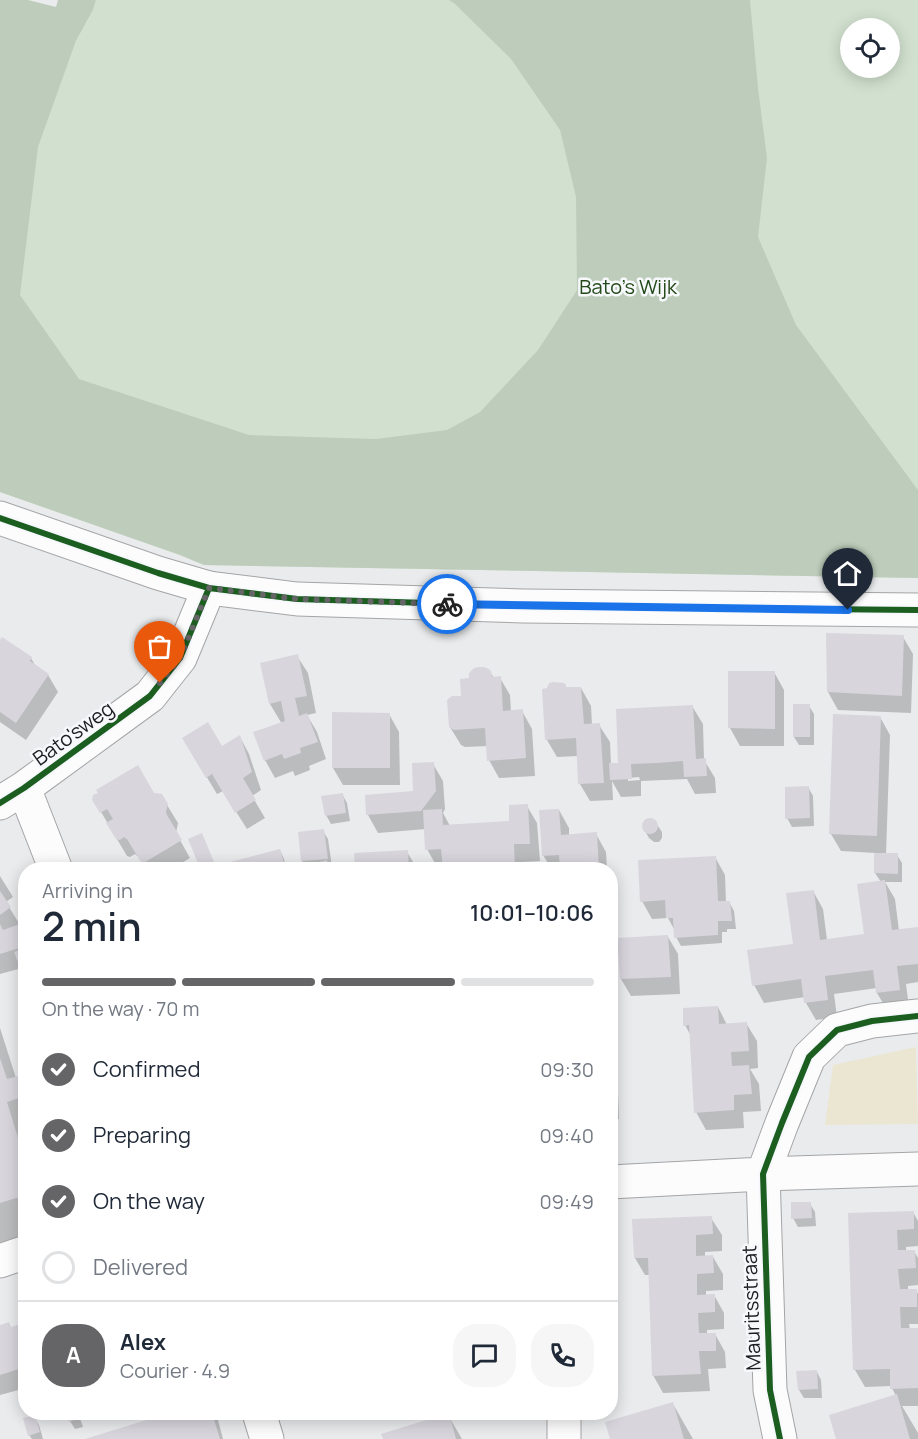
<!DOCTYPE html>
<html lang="en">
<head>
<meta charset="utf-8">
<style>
	:root { --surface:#fff; --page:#f6f6f7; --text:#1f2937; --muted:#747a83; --line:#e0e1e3; --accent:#656567 }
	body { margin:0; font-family:Manrope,sans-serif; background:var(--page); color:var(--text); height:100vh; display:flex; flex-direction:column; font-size:22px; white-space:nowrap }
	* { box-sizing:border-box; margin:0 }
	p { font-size:20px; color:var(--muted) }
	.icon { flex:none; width:33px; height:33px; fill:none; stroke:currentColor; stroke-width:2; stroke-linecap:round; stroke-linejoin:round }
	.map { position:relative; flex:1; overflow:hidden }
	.panel { position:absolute; left:18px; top:862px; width:600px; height:558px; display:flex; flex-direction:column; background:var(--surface); border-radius:24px; box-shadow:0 3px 15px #0003 }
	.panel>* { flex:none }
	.fabs { position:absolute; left:840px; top:18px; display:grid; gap:12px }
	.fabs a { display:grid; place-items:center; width:60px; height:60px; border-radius:50%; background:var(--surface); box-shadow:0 3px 15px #0003; font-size:30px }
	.pin { position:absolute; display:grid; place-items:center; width:51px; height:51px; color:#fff; margin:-62px -26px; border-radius:50% 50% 50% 0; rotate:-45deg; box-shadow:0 0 6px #0007 }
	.pin .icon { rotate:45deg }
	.courier { position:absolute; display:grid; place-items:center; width:60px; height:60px; margin:-30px; border:4px solid #1a73e8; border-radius:50%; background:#fff; color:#222; box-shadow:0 2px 8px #0007 }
	.summary em { font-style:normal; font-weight:600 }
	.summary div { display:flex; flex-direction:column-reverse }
	.summary { display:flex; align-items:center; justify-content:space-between; height:102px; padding:0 24px }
	h1 { font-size:39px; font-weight:600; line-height:45px }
	.bar { display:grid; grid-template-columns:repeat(4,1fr); gap:9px 6px; align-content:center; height:72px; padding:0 24px }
	.bar i { height:8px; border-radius:4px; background:var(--line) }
	.bar .active { background:var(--accent) }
	.bar p { grid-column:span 4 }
	.line { display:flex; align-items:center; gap:15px; padding:0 24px; border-top:2px solid var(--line) }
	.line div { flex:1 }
	.round { display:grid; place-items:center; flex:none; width:63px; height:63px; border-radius:24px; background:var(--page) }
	ol { padding:0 24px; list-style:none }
	li { display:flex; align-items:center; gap:18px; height:66px }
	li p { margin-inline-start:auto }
	li .icon { padding:6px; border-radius:50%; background:var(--accent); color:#fff; stroke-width:4 }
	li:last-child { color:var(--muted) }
	li i { width:33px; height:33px; border:3px solid var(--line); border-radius:50% }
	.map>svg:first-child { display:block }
</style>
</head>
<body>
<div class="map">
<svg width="918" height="1439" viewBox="0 0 918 1439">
	<rect width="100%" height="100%" fill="#eaebed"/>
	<path fill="#d2e1cf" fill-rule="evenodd" d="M96 0H918V578L204 565 180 555 0 492V154L38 146 76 41 93 10ZM850 28H890V68H850Z"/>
	<path fill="#becdbb" d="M0 0H28L56 7 58 0H96L93 10 76 41 38 147 20 295 79 379 249 435 376 439 447 430 480 412 538 350 577 290 576 197 560 130 511 59 455 4 449 0H750L758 88 767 158 758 237 796 325 918 490V578L204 565 180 555 0 492Z"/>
	<path fill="#ebe6d2" d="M916 1047 918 1124 825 1125 833 1065Z"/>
	<path fill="#0003" fill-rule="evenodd" d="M903 637 913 654 911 713 838 710 828 692Z
		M0 643 31 658 36 667 48 675 58 692 26 740 0 722Z
		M297 656 308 673 316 713 307 715 317 732 326 759 309 766 310 770 295 776 293 771 275 778 265 760 282 724 270 704Z
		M490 672 494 678H500L510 695 511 712 522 711 532 729 535 776 499 778 489 760 488 746 465 747 461 745 450 727 462 697Z
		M730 672H774L784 690V746H740L730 728Z
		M581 688 591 706 592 725H599L610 742 611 765 620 764 692 706 703 724 704 760 715 778 716 793 695 794 687 779 641 781V796L621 797 612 781 613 800 590 801 580 784 578 756 557 757 547 740 567 689ZM639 777 640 780 628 781V778Z
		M809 706 814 714V745H799L794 737Z
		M389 714 399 732 400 785H343L333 768Z
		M880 717 890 735 886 855H897L902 863V882H885L895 899 899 931 918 928V982L906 984 909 1008 887 1010 877 993V988L834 994 837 1017 816 1020 806 1003 805 997 764 1003 754 985 795 945 813 891 823 909 827 940 866 936 881 882 875 873 876 853 841 851 831 834Z
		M240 737 249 754 261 790 252 796 265 818 247 829 223 791 217 794 194 756 222 748Z
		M433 764 443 781 445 809 443 813 450 826 511 822 527 806 537 823 540 861 523 862V870H444V866L437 867 427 849 426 829 378 833 368 815 367 797 415 793Z
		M808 787 813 796 814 826 792 827 787 818Z
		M153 794 167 805 178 823 176 833 190 858 170 870H147L138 856H137L135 854 130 857 127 856 94 800Z
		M342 794 347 803 350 821 331 824 326 815Z
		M559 810 569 828V836L596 834 606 852 607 870H552L543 855Z
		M647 819H652L656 823 662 832V838L659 842H654L649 838 644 829 643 823Z
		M323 831 328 839 332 867H329L331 870H295L306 867 302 861Z
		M280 850 284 859 287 870H222Z
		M407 852 418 870H357Z
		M715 857 725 875 726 903 729 902 734 911 736 929H727V932H722V943L681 946 676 937 675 931 668 918 652 919 642 901Z
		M0 876 13 897 6 902 20 925 19 926 26 938V977L22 968 0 974Z
		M668 937 678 954 680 994 631 996 621 979 619 939Z
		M718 1007 727 1025 746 1023 757 1041 758 1068 750 1069 759 1084 761 1111 743 1112 744 1128 706 1130 696 1112 691 1036 685 1025Z
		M610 1023 614 1029 617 1076 610 1077Z
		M0 1028 16 1078 26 1076V1242L0 1246Z
		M610 1080 618 1093 619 1119 610 1120Z
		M810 1204 815 1212 816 1226 798 1227 793 1218Z
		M913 1212 918 1221V1246L906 1247V1252L914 1251 918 1258V1285L908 1286V1291L916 1290 918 1294V1324H909L910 1330 918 1331V1406H902L918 1433V1439H838L896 1396 891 1386 865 1387 855 1370 850 1214Z
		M711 1218 722 1235V1251L705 1252V1257H713L723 1274V1290L706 1291V1296L714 1295 724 1313V1329L707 1330V1335L715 1334 725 1352 726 1368 708 1369 710 1391 663 1393 653 1375 650 1275H645L635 1258Z
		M26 1324V1388L0 1395V1326L11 1328Z
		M817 1372 821 1380 822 1398H804L799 1390Z
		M673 1404 693 1439H612Z
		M68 1413H78L83 1427 75 1429 70 1421Z
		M174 1413H214L218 1420 223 1439H88Z
		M448 1415 462 1439H384Z
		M34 1417 39 1425 43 1439H32L29 1435Z"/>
	<path fill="#d8d5dd" d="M826 633 904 635 902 696 827 692Z
		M2 637 32 657 30 661 49 674 16 723 0 712V640Z
		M298 654 307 696 295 698 299 716 307 713 318 742 300 748 301 753 284 759 282 754 264 761 253 732 285 721 281 701 269 704 260 663Z
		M478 667H484L489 669 491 671 492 677 501 676 503 711 523 709 526 758 487 761 485 728 454 730 449 727 447 700 452 696H461L460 679 469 678V673L474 668Z
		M728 671H775V729L728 728Z
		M553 682 564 683 566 685V687H581L584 724 600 723 604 783 578 784 576 738 545 740 542 689 547 688 549 683Z
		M793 704H810V737H793Z
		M693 705 696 759 706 758 707 776 684 777 683 761 657 763 631 764 632 779 610 780 609 763H618L616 709Z
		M332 712 390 713V768H332Z
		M833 714 881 716 877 836 829 834Z
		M208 722 222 746 240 735 252 772 243 778 256 800 235 813 212 774 206 778 182 738Z
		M434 762 436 791 421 811 366 815 365 795 413 791 412 763Z
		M138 765 154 793 162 794 168 804 166 812 167 815 182 840 142 864 127 839H126L124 837 120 840 116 839 106 823 113 819 107 809 100 813 92 800 93 795 98 793 96 790Z
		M809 786 810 818 785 819V787Z
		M343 793 346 813 325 816 321 796Z
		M528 804 530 844H514L515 870H443L441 849 425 850 423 810 442 809 443 825 509 821V805Z
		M559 809 561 835 597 832 599 870H560L559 855 542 856 539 810Z
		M642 826a8 8 0 1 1 16 0a8 8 0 1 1-16 0Z
		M324 829 328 859 301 861 298 832Z
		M202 833 214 862 217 870H201L200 868 188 839Z
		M280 849 286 870H220L219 865Z
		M408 850 409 870H355L354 853Z
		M874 853H898V874L874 873Z
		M716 856 718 901H730L732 921H718V935L674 938 673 918H666L665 900 640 902 638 860Z
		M327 860 329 870H292V869Z
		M885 880 892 930 918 927V964L897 966 900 990 876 993 873 970 825 976 828 1000 804 1003 801 979 752 986 747 950 793 944 786 893 814 890 820 940 864 934 857 884Z
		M0 891 11 907 0 915Z
		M0 924 3 930 20 924 26 946 0 954Z
		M668 935 671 977 620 979 617 938Z
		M26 947V981H25L14 952Z
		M718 1006 719 1024 747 1022 749 1051 731 1052 732 1066 749 1065 752 1094 734 1095V1110L694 1113 689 1025 683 1026V1008Z
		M0 1058 7 1079 26 1074V1096L7 1102 26 1164V1195L0 1203Z
		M791 1202H811L812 1218 791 1219Z
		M914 1211V1229L897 1230 898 1250H915L916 1268 898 1269 900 1289H917V1307H900L901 1328H918V1388L890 1389V1369L853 1370 848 1213Z
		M712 1216 713 1234 696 1235V1256L713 1255 714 1273 697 1274V1295L715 1294V1312L698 1313 699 1333H716V1351H699L701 1374 652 1376 648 1258H634L632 1219Z
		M9 1322 11 1327 26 1322V1373H23L22 1368 0 1375V1325Z
		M817 1370 818 1389 798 1390 796 1371Z
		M897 1394 910 1439H836L829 1415Z
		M673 1402 684 1439H610L605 1422Z
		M66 1413H78L80 1418 69 1422Z
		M169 1413H212L220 1439H85Z
		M449 1413 456 1439H383L381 1434Z
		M35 1415 40 1432 28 1436 23 1418Z"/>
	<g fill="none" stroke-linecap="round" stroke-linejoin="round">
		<g stroke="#a4a5a7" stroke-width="35">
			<path id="minor" d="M24 788 56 870
				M0 803 24 788 150 696 180 658 209 588
				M610 1182 763 1174 918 1169
				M0 1261 26 1252
				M259 1413 267 1439
				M564 1413V1439
				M780 1439 770 1390 763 1174 782 1123 809 1057 837 1030 872 1021 918 1016"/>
		</g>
		<g stroke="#a4a5a7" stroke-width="35">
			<path id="tertiary" d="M0 518 158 573 209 588 297 599 523 606 918 610"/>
		</g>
		<use href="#minor" stroke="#fcfcfc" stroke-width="33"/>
		<use href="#tertiary" stroke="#fcfcfc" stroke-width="33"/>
		<g stroke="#f6f8fb" stroke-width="10">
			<path id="cycleway" d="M0 518 158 573 209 588 297 599 523 606 918 610
				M0 803 24 788 150 696 180 658 209 588
				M780 1439 770 1390 763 1174 782 1123 809 1057 837 1030 872 1021 918 1016"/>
		</g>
		<use href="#cycleway" stroke="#1b5e20" stroke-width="6"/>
	</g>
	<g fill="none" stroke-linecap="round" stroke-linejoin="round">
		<path stroke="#656567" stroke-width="6" stroke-dasharray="0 10.8" d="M160 683 180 658 209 588 297 599 447 604"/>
		<path stroke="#1a73e8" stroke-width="8" d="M447 604 848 610"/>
	</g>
	<g text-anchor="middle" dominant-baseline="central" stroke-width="5" stroke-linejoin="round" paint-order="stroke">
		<g font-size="20" fill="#234918" stroke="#f6f8fb">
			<text x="628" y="286">Bato's Wijk</text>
		</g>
		<g font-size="20" fill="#1d1d1f" stroke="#f6f8fb">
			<text transform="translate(73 733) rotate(-36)">Bato'sweg</text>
			<text transform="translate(751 1308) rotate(-92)">Mauritsstraat</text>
		</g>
	</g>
</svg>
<div class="fabs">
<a><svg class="icon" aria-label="locate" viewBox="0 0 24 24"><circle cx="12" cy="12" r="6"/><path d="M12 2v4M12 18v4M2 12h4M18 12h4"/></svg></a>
</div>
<div class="pin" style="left:160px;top:683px;background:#ea580c"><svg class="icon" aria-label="bag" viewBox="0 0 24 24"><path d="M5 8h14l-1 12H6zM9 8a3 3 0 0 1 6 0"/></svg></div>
<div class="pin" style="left:848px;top:610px;background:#1f2937"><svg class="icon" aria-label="home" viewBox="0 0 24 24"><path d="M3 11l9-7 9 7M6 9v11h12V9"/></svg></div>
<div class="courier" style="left:447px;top:604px"><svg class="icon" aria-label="bike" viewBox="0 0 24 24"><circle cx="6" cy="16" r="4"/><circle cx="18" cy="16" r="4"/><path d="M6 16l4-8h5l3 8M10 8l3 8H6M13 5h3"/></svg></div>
<section class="panel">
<div class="summary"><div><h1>2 min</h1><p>Arriving in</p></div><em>10:01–10:06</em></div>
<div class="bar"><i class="active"></i><i class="active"></i><i class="active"></i><i></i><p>On the way · 70 m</p></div>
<ol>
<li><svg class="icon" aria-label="check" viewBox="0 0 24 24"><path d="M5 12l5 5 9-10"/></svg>Confirmed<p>09:30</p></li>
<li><svg class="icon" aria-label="check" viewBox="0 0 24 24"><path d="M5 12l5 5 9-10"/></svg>Preparing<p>09:40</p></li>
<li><svg class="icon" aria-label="check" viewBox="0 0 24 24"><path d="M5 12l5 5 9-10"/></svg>On the way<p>09:49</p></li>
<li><i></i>Delivered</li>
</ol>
<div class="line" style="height:108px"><b class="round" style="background:var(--accent);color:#fff">A</b><div><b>Alex</b><p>Courier · 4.9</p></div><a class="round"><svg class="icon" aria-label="chat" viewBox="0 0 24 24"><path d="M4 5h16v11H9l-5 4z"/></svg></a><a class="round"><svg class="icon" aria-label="phone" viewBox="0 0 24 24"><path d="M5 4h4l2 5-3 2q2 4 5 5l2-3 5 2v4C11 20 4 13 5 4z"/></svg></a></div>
</section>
</div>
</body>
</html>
